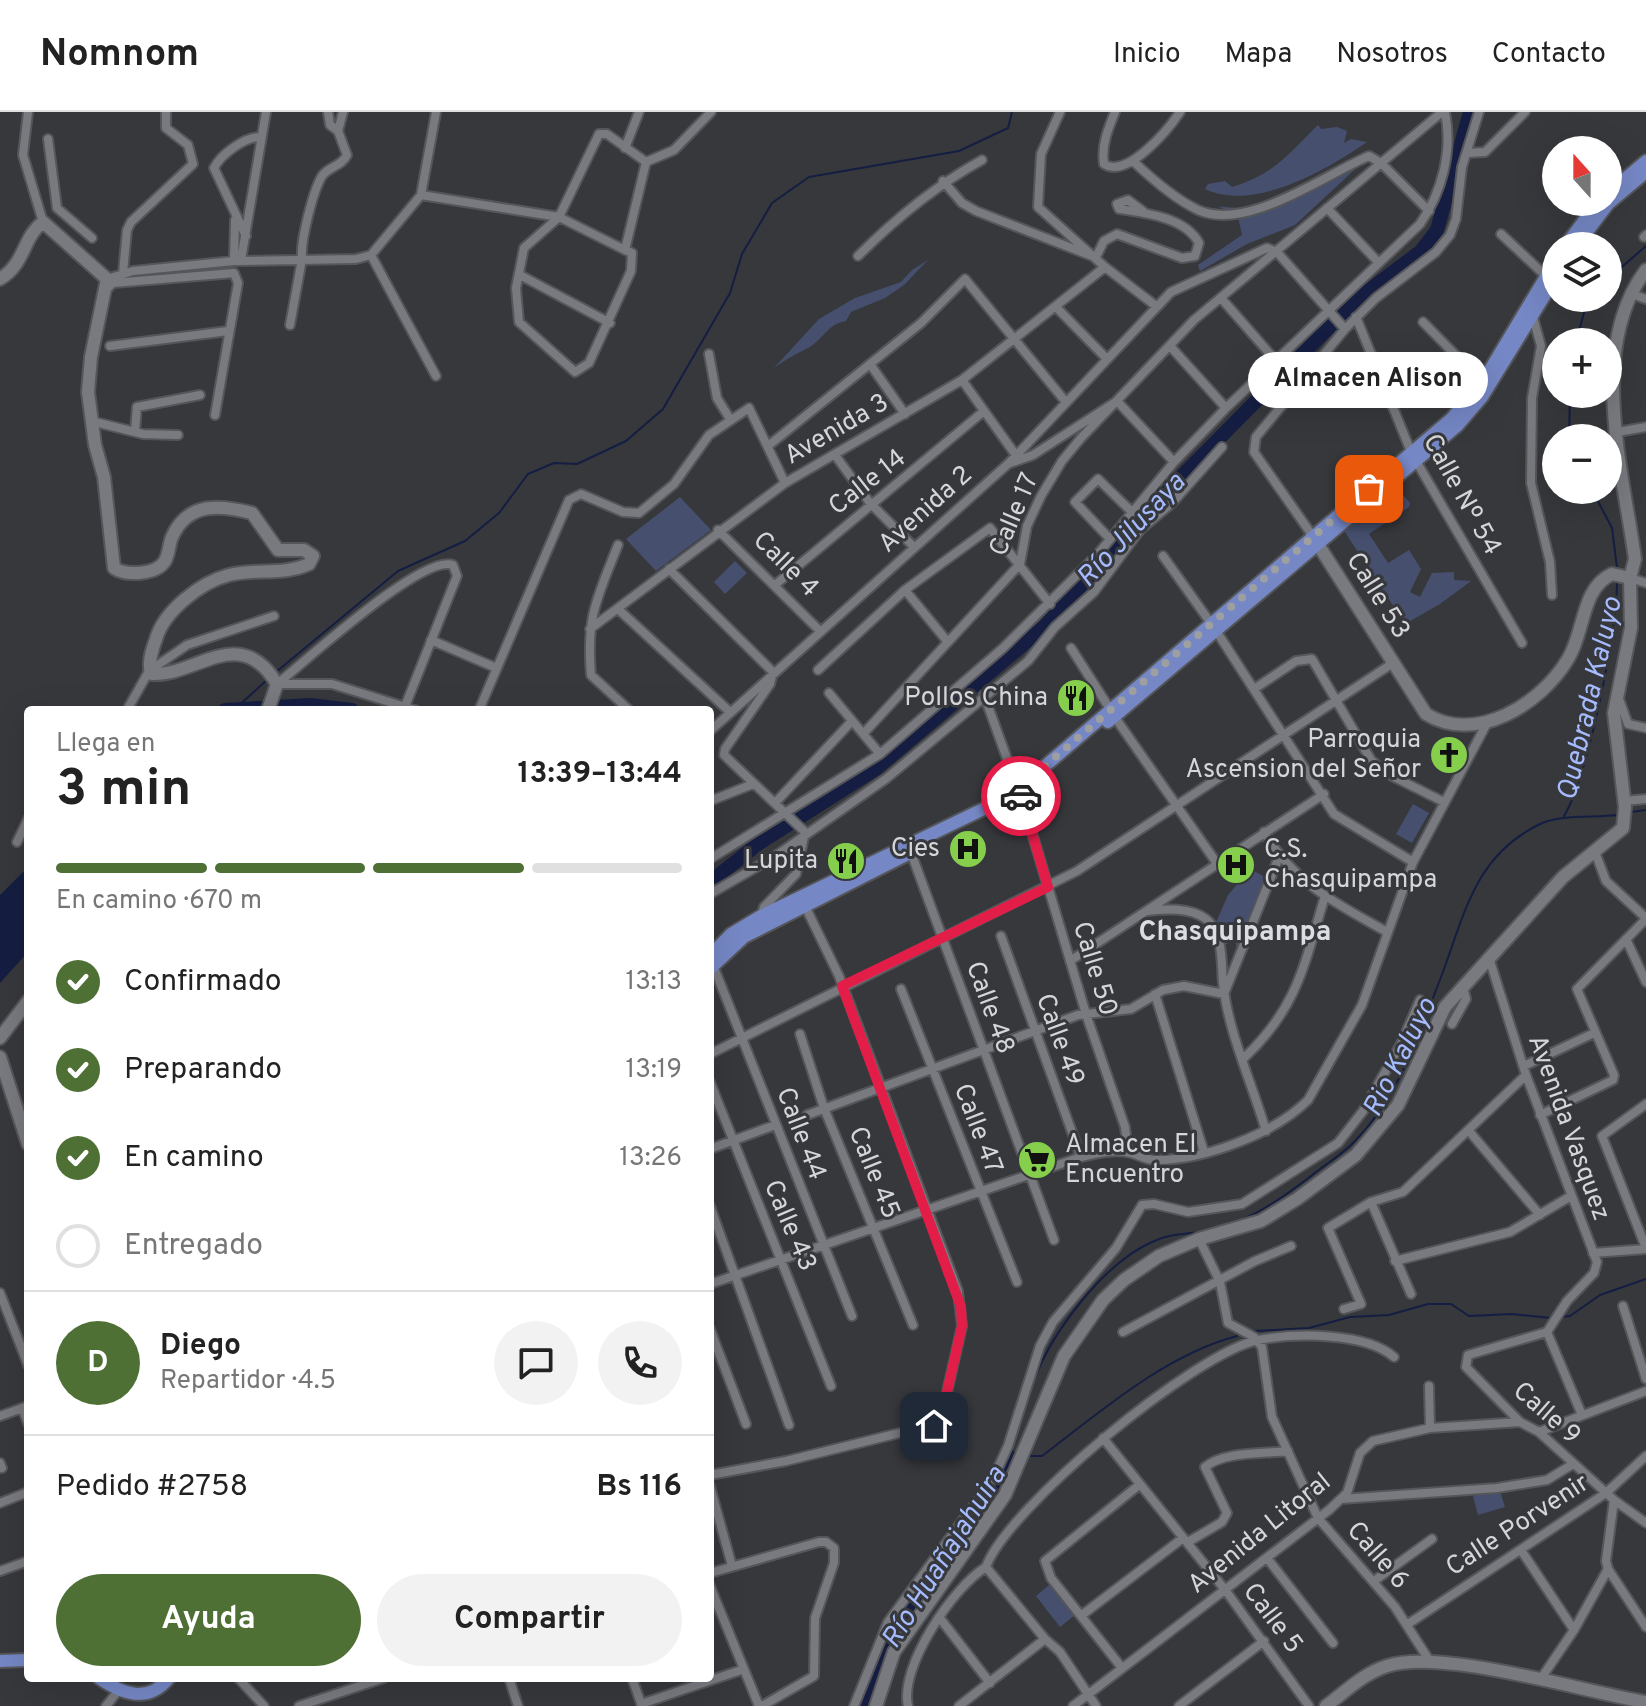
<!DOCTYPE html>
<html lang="es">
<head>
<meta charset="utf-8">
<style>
	:root { --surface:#fff; --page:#f2f2f2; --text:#222; --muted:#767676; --line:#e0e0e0; --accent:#4f7035 }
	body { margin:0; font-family:Overpass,sans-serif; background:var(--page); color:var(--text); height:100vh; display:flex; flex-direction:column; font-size:30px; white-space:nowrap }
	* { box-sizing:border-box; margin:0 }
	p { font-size:26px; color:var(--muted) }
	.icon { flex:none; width:44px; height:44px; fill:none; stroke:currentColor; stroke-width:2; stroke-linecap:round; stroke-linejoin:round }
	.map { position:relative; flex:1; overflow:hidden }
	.details { position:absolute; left:24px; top:594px; width:690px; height:976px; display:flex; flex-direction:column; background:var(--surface); border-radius:8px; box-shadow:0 8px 32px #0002 }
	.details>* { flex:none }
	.needle { width:52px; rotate:339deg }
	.buttons { position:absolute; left:1542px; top:24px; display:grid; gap:16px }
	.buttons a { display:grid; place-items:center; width:80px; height:80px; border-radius:50%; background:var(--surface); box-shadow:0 8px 32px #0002; font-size:40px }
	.pin { position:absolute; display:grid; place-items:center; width:68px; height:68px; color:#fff; margin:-34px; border-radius:16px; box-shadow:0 4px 12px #0006 }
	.courier { position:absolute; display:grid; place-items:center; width:80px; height:80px; margin:-40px; border:6px solid #e11d48; border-radius:50%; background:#fff; color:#222; box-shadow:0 2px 10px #0007 }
	.bubble { position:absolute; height:56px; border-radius:28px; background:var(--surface); box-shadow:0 8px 32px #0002; font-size:26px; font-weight:700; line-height:56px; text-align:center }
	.summary em { font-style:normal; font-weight:700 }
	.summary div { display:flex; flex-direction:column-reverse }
	.summary { display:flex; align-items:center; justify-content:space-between; height:136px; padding:0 32px }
	h1 { font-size:52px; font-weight:700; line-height:60px }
	.bar { display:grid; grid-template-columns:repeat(4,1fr); gap:12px 8px; align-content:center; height:96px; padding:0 32px }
	.bar i { height:10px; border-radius:6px; background:var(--line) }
	.bar .selected { background:var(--accent) }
	.bar p { grid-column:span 4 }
	.line { display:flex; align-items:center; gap:20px; padding:0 32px; border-top:2px solid var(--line) }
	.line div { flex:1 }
	.round { display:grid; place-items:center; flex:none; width:84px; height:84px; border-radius:42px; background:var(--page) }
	ol { padding:0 32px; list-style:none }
	li { display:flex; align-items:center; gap:24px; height:88px }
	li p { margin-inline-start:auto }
	li .icon { padding:8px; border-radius:50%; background:var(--accent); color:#fff; stroke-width:4 }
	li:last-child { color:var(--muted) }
	li i { width:44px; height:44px; border:4px solid var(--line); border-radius:50% }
	.cta { display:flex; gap:16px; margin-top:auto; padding:16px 32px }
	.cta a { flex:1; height:92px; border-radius:48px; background:var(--accent); color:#fff; font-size:32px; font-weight:700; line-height:92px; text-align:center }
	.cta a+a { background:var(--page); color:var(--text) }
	header { display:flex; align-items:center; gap:48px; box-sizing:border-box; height:112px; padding:0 40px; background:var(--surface); border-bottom:2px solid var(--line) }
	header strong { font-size:38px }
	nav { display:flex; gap:44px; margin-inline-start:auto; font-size:28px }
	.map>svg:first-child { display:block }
</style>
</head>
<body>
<header>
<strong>Nomnom</strong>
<nav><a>Inicio</a><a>Mapa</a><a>Nosotros</a><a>Contacto</a></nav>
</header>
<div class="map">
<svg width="1646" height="1594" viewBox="0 0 1646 1594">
	<rect width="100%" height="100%" fill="#36383c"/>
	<path fill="#46506e" d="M1318 13 1321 17 1337 15 1347 19 1344 31 1351 27 1367 30C1325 59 1254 100 1205 77L1208 72 1225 69 1232 75C1274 63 1289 41 1318 13Z
		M1365 48 1295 113 1247 132 1200 159 1198 153 1242 123 1238 105 1218 94C1266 104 1321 68 1365 48Z
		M928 148 904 173 885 186 851 200 846 209C827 212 823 228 808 236 796 242 786 247 774 256L819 207 855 186 901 170 912 158Z
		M1393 371 1410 391 1409 395 1369 422 1388 451 1409 438 1421 457 1410 480 1420 485 1432 461 1454 460V468L1471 469 1440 492 1405 512 1341 414Z
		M680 385 711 418 656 459 626 427Z
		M735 449 747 461 725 482 714 470Z
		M1413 692 1429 701 1412 731 1396 722Z
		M1250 757 1267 766 1241 837 1237 836 1235 829 1220 834 1214 815 1228 783Z
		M1499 1376 1505 1395 1478 1403 1473 1384Z
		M1055 1468 1080 1499 1060 1515 1036 1484Z"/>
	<path fill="#151e42" d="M28 755V840L0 871V783Z"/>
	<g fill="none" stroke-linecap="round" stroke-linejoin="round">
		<path stroke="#151e42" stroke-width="2" d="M1608 167 1646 134
			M1576 230 1588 186
			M1569 326 1570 282
			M1592 378 1612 416 1617 456
			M276 560 398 459 465 429 499 401 528 362 554 351 577 352 626 329 663 297 730 181 742 142 772 91 809 65 959 39 1008 16 1012 0
			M234 598 268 567
			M1631 700 1646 698
			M1564 704C1588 664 1617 519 1617 470
			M1234 1111C1264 1099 1286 1083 1311 1064 1326 1052 1341 1043 1354 1030 1398 986 1419 922 1441 865 1465 802 1474 744 1540 712 1560 702 1594 706 1617 703
			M1561 1205 1570 1204 1600 1183 1646 1167
			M1255 1219 1309 1216 1350 1205 1389 1203 1428 1192H1451L1469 1204 1512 1202 1551 1206
			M1033 1270C1052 1220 1103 1152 1152 1130 1168 1122 1184 1122 1201 1120
			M1011 1336 1009 1344H1014
			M1027 1344H1042C1100 1300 1165 1243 1237 1224"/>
		<path stroke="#151e42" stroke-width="14" d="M225 598 310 593 352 598
			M710 770 758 732 877 656 1045 514 1174 372 1356 188 1421 139 1437 118 1470 0
			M866 1594C886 1505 936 1466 984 1394 994 1379 1001 1361 1009 1344"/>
		<g stroke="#555659" stroke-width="12">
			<path id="street" d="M28 0 23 43 43 110
				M1060 0 1041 42 1038 95 1105 155 1156 194
				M1115 0C1108 17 1101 34 1104 52 1127 67 1168 18 1180 0
				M338 19 343 0
				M599 22H607L646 50 625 138 632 141 631 159 589 251 575 260 519 210 516 176 524 136 559 105Z
				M48 27 57 96 92 126
				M625 36 639 0
				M1468 41 1485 40 1525 0
				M646 50 674 38 711 0
				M1134 50C1152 67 1175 87 1198 98 1247 120 1324 63 1369 44L1381 51 1429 99
				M943 69 962 91 976 99 1092 144
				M421 83 559 105 625 138
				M1327 96 1379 151
				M1501 122 1549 167
				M246 124 214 56C221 42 246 24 261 25
				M1644 125 1646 123
				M371 143 436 264
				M858 144C896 106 935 74 982 48
				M1096 145 1104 129 1117 122 1182 146 1195 144 1199 131C1185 105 1145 101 1119 97L1117 92 1128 88 1144 100
				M241 148 266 0
				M234 149 235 108
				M123 161 127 118 131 110 193 52 188 33 166 16V0
				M520 163 610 211
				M107 167 133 159 234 149 356 147 371 143 421 83 436 0
				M107 177 113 171 234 161 238 171 215 303
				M1632 182 1646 187
				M1221 186 1277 250
				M1056 195 1107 247
				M1529 202 1533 205 1541 234 1532 286 1531 371 1550 450 1552 483
				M1356 205 1412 342 1522 531
				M1423 210 1484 272
				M290 213 302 147C300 130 313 79 322 64 329 54 341 55 347 43L338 19 330 13 328 0
				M1345 217 1376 186 1436 140 1450 123 1456 107 1462 55 1479 0
				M110 234 228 219
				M1170 234 1226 296
				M709 242 717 286 730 307
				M870 252 905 302
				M962 268 1015 342
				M91 309 143 322 178 323
				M135 319 137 295 200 283
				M1618 320 1646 315
				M768 334 921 211 965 167 1065 289
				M835 343 870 391 914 435
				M1010 351 1033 343 1117 289 1174 350
				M718 418 820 519
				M1110 427 1075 390 1098 367 1132 400
				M618 433C597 486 586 505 591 563L629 598
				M1163 444 1210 510
				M669 457 773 560 770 572 725 637 724 643 805 720 796 762 764 795 761 805
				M1630 466 1646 471
				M775 473 984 299
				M905 478 947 529
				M618 497 730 600
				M590 517 785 371 962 268 1105 155
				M1215 517 1334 702 1413 750
				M431 528 494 555
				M1071 536 1110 597
				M818 558 905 478 990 416 1050 492
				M277 572C306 549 423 441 453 453L457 464 406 592
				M278 572H332L415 598
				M1254 577 1296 549 1312 547 1371 648 1386 661 1444 690
				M829 581 880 642
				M984 583 1018 677
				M1619 587 1628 612 1646 616
				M127 598 149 559 187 533 274 504
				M479 598 569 388 581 382 623 400 639 401 674 372 709 323 749 296 785 371
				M1114 604 1216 750
				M710 619 1009 351 1171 180 1267 136 1277 140 1345 217 1256 325 1254 340 1312 423
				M864 621 1020 452 1027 414 1041 384 1062 349 1081 326 1194 208 1442 0
				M1021 684 1086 902 1125 1015 1128 1040
				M710 689 753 672
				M1623 689 1646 687
				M775 691 852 609
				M1264 720C1295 772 1334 790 1385 819
				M17 730 28 707
				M910 738 1054 1128
				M1595 740 1606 769 1646 806
				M710 747 880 642 1003 536 1097 443 1174 350 1226 296 1420 112C1442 80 1453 39 1445 0
				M710 782 777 743 887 666 1028 549 1055 515 1094 480 1140 418 1172 391 1222 335
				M1147 799C1166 797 1190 795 1206 807 1224 821 1221 851 1223 871 1228 920 1252 971 1266 1019
				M1001 824 1081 1045
				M1626 827 1646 870
				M1489 846 1526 963 1597 1150 1594 1161 1567 1189 1547 1220
				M1070 849 1324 682
				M713 853 852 1204
				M901 877 1017 1170
				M1155 882 1204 1040
				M1452 912 1466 887 1463 875
				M800 922 824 996 913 1213
				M710 942 1077 759 1393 551
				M1244 946C1298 895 1304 853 1325 784
				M1524 954 1594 921
				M710 970 831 1274
				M1646 992 1602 1024 1646 1136
				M807 1003 1078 903 1131 897 1163 878 1184 874 1224 882 1279 745
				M1540 1003 1613 968 1614 963 1577 877 1646 807
				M1469 1019 1540 1103
				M710 1037 775 1013
				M1371 1090 1411 1182
				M710 1094 789 1313
				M1199 1127 1220 1170 1228 1211 1254 1225 1262 1235 1272 1305 1318 1406 1395 1495 1431 1551
				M1593 1141 1646 1137
				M1395 1149 1510 1120 1571 1084
				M710 1172 1081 1045C1097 1041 1115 1037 1131 1041 1139 1043 1146 1048 1154 1048 1202 1049 1274 1022 1308 988L1362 893 1413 750 1486 613
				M0 1181 28 1253
				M1623 1194 1646 1267
				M1344 1197 1361 1192 1328 1116 1371 1090 1403 1080 1526 963
				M710 1217 746 1312
				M1123 1220 1255 1149 1291 1134
				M1547 1220 1468 1243 1466 1255 1520 1310 1539 1320 1614 1388 1646 1411
				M1547 1220 1582 1303
				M1429 1274 1430 1316
				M22 1296 28 1311
				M0 1304 28 1294
				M1539 1320 1646 1279
				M1103 1326 1226 1479 1309 1594
				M0 1351 2 1356
				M710 1363 786 1349 940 1311 962 1214 958 1179 839 864 804 792
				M710 1374 732 1454
				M1341 1387 1497 1376 1547 1368 1573 1352
				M0 1391 28 1380
				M1188 1430 1222 1410 1227 1401 1205 1355C1225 1339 1263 1342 1288 1339
				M1521 1438 1574 1518
				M1267 1446 1333 1531
				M986 1455C1007 1396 1195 1241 1258 1228 1295 1221 1365 1220 1394 1245
				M1608 1457 1646 1515
				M0 1459 28 1449
				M710 1461 819 1430H826L834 1436V1451L815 1506 814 1564 762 1594
				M1374 1469 1432 1427
				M710 1474 759 1594
				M1082 1503 1183 1426
				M939 1505 990 1571
				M1408 1512 1606 1381 1646 1344
				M1122 1556 1051 1466 1045 1449 1139 1373
				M238 1566 264 1594
				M509 1566 518 1594
				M632 1566 642 1594
				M1540 1568 1574 1518 1608 1457 1606 1449 1614 1388
				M641 1592 744 1557
				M106 1594 118 1579
				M299 1594 384 1566
				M854 1594 888 1510 993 1367 1008 1334 1040 1234 1053 1210 1116 1136 1142 1093 1154 1092 1188 1100 1242 1092 1338 1031 1363 999 1401 932 1420 888
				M908 1594C899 1555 953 1475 986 1455L1045 1527 1060 1540 1096 1594
				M959 1594 1045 1527
				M1073 1594 1329 1398 1347 1381 1360 1341 1373 1329 1430 1316 1520 1310
				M1179 1594 1264 1529"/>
		</g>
		<g stroke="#555659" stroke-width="16">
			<path id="secondary" d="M0 167C26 151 22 126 43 110L107 167 91 245 88 280 95 333 104 365 114 456C126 464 156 463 165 449 169 442 169 432 172 425 188 389 221 393 252 401L278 438H304L313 444 309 452C282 464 257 456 229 463 201 470 164 499 156 527 152 538 147 553 152 562 195 565 240 510 277 572L268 598
				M1312 423 1426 602C1476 633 1541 592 1568 547 1585 520 1581 476 1612 462L1630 466
				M0 926 28 889
				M0 945 28 1032
				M876 1594 894 1540 1005 1383 1064 1244 1103 1188 1124 1168 1159 1144 1199 1127 1261 1109 1297 1087 1356 1043 1398 993 1445 895 1563 765 1623 716 1625 695 1614 601 1631 516 1630 466 1635 447C1623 359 1587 235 1646 158
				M1326 1594C1345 1580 1364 1561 1387 1554 1442 1536 1584 1580 1646 1590"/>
		</g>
		<g stroke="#555659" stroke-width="16">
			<path id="primary" d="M1608 81 1646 49
				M1565 134 1598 90
				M1576 134 1608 92 1646 60
				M1108 610 1457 314 1482 285 1556 165
				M710 844 731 822 761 804 998 690 1024 672 1452 306 1482 271 1556 148
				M710 857 744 825 918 737
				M0 1549 28 1548
				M99 1566C122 1582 148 1592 169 1566"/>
		</g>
		<use href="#street" stroke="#787a7f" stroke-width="8"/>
		<use href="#secondary" stroke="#787a7f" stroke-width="12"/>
		<use href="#primary" stroke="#7587c5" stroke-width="12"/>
	</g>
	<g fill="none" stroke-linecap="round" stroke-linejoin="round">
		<path stroke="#9d9fa1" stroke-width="8" stroke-dasharray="0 14.4" d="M1021 684 1018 677 1369 377"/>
		<path stroke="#e11d48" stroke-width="10" d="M934 1314 940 1311 942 1302 962 1214 961 1195 842 874 1048 775 1021 684"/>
	</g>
	<defs>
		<g id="restaurant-disc" transform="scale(2)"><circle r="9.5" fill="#86cf4c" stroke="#36383c"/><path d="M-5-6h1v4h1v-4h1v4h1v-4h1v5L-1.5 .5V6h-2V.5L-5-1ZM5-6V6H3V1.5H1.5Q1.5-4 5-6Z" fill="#111"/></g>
		<g id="church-disc" transform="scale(2)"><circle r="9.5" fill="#86cf4c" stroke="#36383c"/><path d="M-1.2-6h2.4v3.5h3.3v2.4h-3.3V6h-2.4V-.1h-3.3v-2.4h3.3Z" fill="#111"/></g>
		<g id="hospital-disc" transform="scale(2)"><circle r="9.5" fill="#86cf4c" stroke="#36383c"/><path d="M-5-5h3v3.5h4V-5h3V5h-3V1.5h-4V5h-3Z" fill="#111"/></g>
		<g id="supermarket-disc" transform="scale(2)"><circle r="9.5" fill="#86cf4c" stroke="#36383c"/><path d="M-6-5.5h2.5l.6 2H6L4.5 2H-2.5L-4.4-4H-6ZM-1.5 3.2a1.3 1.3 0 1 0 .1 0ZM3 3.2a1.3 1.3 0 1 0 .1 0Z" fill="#111"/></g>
	</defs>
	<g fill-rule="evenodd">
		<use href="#restaurant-disc" x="1076" y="586"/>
		<use href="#church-disc" x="1449" y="643"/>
		<use href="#hospital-disc" x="968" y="737"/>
		<use href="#restaurant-disc" x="846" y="749"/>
		<use href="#hospital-disc" x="1236" y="753"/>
		<use href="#supermarket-disc" x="1037" y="1048"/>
	</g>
	<g text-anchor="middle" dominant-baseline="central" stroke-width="6" stroke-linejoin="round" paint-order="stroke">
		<g font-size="26" fill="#d5d6d8" stroke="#36383c">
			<text transform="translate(837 318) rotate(-30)">Avenida 3</text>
			<text transform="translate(868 371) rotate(-38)">Calle 14</text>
			<text transform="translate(1461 383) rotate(61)">Calle Nº 54</text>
			<text transform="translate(926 398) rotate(-42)">Avenida 2</text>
			<text transform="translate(1015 403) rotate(-67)">Calle 17</text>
			<text transform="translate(785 453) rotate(45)">Calle 4</text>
			<text transform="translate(1377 484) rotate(58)">Calle 53</text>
			<text transform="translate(1094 857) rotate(73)">Calle 50</text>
			<text transform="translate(989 896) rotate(70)">Calle 48</text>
			<text transform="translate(1059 928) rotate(70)">Calle 49</text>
			<text transform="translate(1568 1016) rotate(70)">Avenida Vasquez</text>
			<text transform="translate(977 1017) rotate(69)">Calle 47</text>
			<text transform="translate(800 1022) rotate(69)">Calle 44</text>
			<text transform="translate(873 1061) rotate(68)">Calle 45</text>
			<text transform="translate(789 1114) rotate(67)">Calle 43</text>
			<text transform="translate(1546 1302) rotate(41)">Calle 9</text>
			<text transform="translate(1518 1414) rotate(-33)">Calle Porvenir</text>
			<text transform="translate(1260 1422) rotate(-39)">Avenida Litoral</text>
			<text transform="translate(1377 1444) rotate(49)">Calle 6</text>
			<text transform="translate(1272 1507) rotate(53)">Calle 5</text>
		</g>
		<g font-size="26" fill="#d5d6d8" stroke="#36383c" text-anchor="end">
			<text x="1048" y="586">Pollos China</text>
			<text x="1421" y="628">Parroquia<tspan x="1421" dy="30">Ascension del Señor</tspan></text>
			<text x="940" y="737">Cies</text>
			<text x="1264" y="738" text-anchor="start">C.S.<tspan x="1264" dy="30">Chasquipampa</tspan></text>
			<text x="818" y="749">Lupita</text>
			<text x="1065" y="1033" text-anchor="start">Almacen El<tspan x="1065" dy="30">Encuentro</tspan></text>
		</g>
		<g font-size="28" font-style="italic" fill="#a5bbfe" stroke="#36383c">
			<text transform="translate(1132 419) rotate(-47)">Río Jilusaya</text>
			<text transform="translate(1591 587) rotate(-77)">Quebrada Kaluyo</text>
			<text transform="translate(1401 946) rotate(-63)">Rio Kaluyo</text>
			<text transform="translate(945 1446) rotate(-58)">Río Huañajahuira</text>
		</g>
		<g font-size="28" font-weight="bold" fill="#dbdde2" stroke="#36383c">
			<text x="1235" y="821">Chasquipampa</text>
		</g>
	</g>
</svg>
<div class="buttons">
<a><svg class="needle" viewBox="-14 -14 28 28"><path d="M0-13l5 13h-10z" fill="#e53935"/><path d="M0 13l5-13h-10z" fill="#767676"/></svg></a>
<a><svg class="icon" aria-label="layers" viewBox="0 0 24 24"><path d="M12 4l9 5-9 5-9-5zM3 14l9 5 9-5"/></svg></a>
<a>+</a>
<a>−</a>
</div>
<div class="pin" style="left:1369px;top:377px;background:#ea580c"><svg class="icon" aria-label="bag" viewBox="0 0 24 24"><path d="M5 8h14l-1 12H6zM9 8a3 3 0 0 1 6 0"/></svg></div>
<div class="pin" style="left:934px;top:1314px;background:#1f2937"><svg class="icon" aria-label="home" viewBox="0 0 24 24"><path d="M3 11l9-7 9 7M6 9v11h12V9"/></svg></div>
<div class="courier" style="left:1021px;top:684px"><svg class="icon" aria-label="car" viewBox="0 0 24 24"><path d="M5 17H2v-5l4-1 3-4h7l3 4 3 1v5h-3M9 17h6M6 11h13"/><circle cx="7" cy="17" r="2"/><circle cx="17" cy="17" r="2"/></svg></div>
<div class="bubble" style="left:1248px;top:240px;width:240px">Almacen Alison</div>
<section class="details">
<div class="summary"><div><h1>3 min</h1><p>Llega en</p></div><em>13:39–13:44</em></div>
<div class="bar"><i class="selected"></i><i class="selected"></i><i class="selected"></i><i></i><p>En camino · 670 m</p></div>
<ol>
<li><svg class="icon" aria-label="check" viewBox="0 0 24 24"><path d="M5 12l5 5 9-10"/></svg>Confirmado<p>13:13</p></li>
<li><svg class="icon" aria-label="check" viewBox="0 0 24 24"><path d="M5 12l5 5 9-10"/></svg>Preparando<p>13:19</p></li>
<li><svg class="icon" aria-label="check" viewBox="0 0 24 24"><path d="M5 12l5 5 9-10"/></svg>En camino<p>13:26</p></li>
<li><i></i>Entregado</li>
</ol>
<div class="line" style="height:144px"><b class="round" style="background:var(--accent);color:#fff">D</b><div><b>Diego</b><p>Repartidor · 4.5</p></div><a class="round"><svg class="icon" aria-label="chat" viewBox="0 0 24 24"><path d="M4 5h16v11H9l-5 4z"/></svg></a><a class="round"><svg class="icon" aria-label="phone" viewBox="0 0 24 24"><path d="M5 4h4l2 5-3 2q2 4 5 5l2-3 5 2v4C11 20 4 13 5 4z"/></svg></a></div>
<div class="line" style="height:104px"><div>Pedido #2758</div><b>Bs 116</b></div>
<div class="cta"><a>Ayuda</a><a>Compartir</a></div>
</section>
</div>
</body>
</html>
